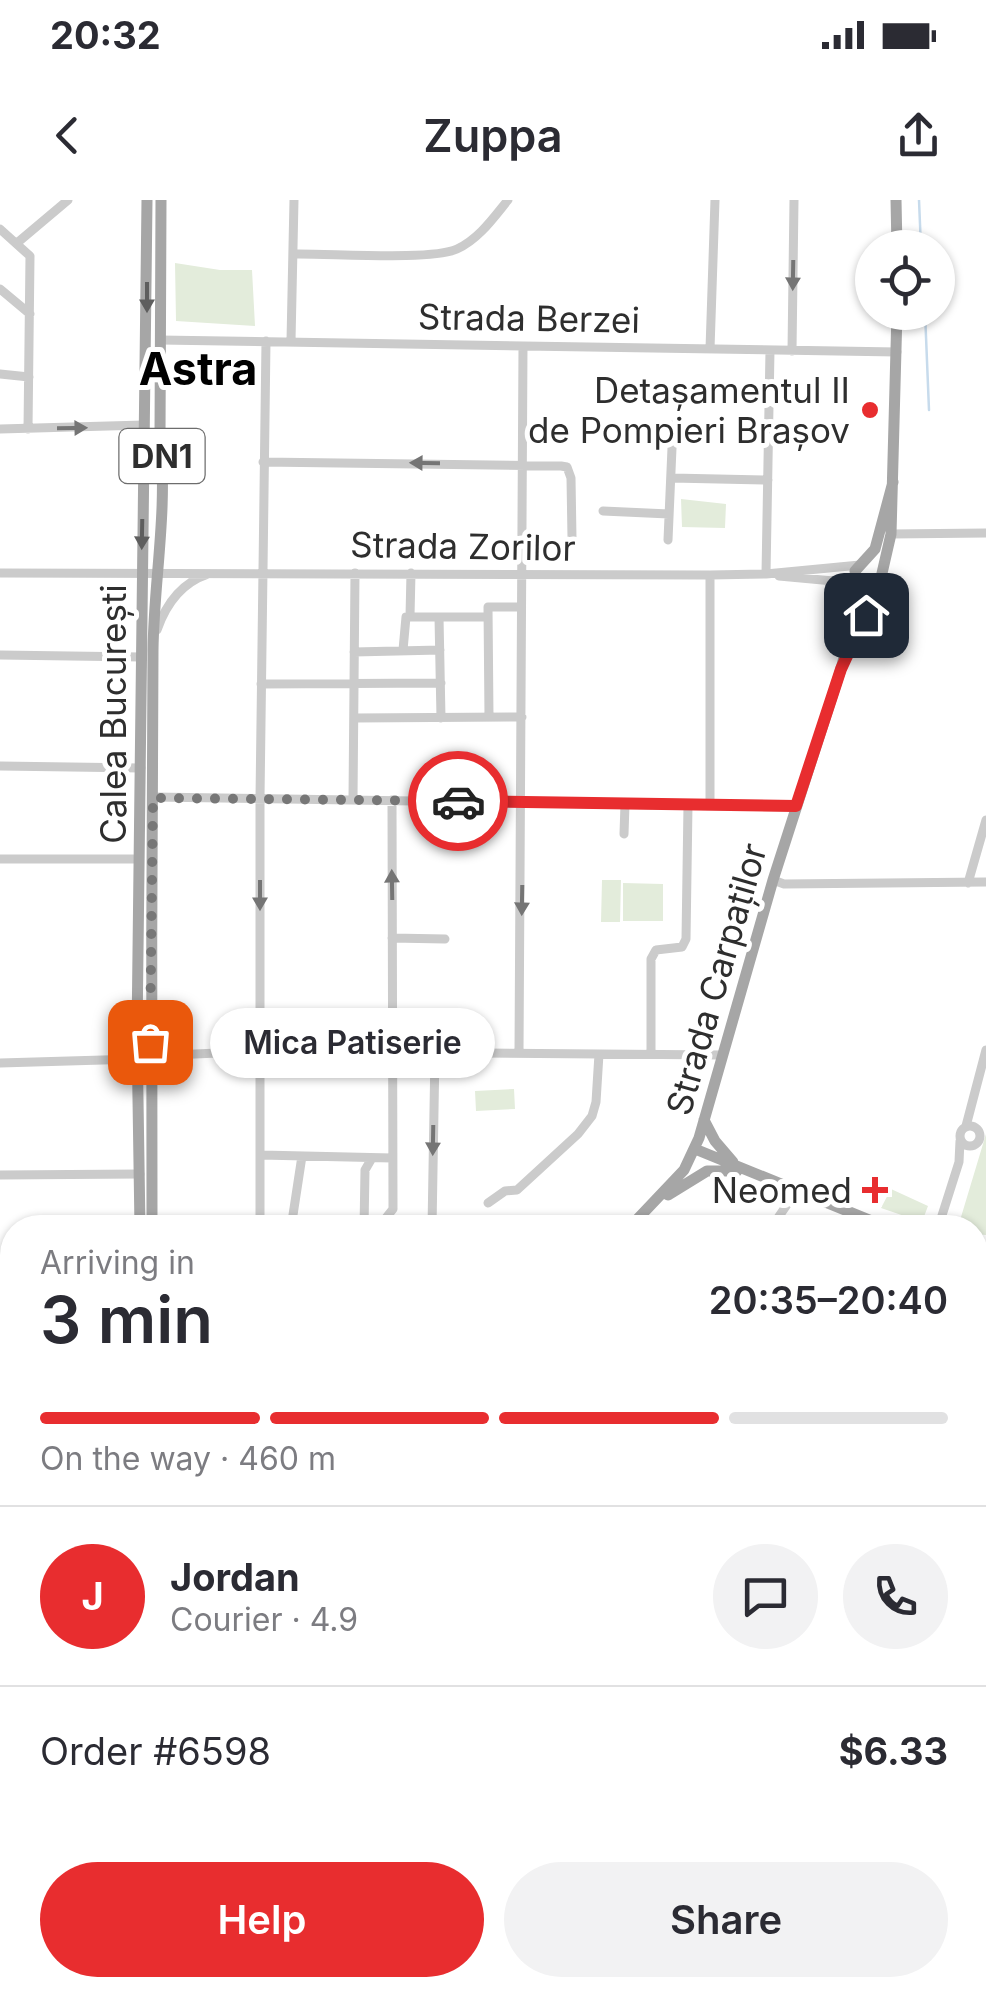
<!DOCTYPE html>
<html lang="en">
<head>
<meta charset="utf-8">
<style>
	:root { --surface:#fff; --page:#f2f2f3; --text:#2b2b33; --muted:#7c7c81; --line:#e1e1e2; --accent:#e82d2f }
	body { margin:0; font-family:Inter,sans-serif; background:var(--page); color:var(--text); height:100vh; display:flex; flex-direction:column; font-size:38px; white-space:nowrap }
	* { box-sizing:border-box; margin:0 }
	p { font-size:32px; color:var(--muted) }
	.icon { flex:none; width:55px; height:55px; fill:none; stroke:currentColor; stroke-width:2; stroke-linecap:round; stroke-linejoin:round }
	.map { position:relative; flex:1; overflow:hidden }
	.sheet { position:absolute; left:0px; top:1015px; width:988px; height:782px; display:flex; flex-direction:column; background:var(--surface); border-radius:40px 40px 0 0; box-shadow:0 2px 8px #0004 }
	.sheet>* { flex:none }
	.fabs { position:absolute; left:855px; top:30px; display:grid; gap:20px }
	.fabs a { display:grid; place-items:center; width:100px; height:100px; border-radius:50%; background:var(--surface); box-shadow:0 2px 8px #0004; font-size:50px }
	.pin { position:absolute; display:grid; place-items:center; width:85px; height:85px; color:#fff; margin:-42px; border-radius:20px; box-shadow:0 5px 15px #0006 }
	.courier { position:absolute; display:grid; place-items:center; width:100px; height:100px; margin:-50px; border:8px solid #e82d2f; border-radius:50%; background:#fff; color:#222; box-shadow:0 2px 12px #0007 }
	.bubble { position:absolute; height:70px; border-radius:35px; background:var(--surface); box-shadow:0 2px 8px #0004; font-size:32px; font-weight:600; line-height:70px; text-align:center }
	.overview em { font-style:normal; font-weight:600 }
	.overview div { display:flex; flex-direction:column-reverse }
	.overview { display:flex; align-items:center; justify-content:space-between; height:170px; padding:0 40px }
	h1 { font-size:65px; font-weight:600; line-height:75px }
	.bar { display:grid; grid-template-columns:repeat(4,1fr); gap:15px 10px; align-content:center; height:120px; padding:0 40px }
	.bar i { height:12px; border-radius:8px; background:var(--line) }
	.bar .current { background:var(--accent) }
	.bar p { grid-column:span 4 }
	.line { display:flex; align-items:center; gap:25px; padding:0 40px; border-top:2px solid var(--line) }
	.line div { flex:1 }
	.round { display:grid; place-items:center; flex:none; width:105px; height:105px; border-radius:52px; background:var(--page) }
	.action { display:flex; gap:20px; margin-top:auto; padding:20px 40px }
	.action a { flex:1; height:115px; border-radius:60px; background:var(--accent); color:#fff; font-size:40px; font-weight:600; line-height:115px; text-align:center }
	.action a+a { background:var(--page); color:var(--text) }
	.status { display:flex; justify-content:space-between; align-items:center; height:70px; padding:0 50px; background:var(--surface); direction:ltr }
	.status svg { height:28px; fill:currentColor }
	header { display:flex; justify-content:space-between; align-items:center; height:130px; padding:0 40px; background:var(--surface); font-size:45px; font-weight:600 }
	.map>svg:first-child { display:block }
</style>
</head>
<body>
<div class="status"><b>20:32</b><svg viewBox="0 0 49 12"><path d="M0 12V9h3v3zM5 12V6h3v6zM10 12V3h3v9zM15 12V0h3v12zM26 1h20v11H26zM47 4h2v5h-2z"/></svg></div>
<header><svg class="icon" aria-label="back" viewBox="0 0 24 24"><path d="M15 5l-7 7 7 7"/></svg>Zuppa<svg class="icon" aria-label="share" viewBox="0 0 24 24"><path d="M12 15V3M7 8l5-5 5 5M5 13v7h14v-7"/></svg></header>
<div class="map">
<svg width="986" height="1797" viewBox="0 0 986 1797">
	<rect width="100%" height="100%" fill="#fff"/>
	<path fill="#e3ecdb" d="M175 63 220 70H252L255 126 176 121Z
		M681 299 726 304 725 328 682 327Z
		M602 680H621L620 722H601Z
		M623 683 663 684V721H623Z
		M514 889 515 909 476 911 475 891Z
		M986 934V1035L975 1034V1028L958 1027Z
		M891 989 928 1006 922 1022 881 1008Z
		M975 1243 986 1253V1719L975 1738Z
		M632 1785H752L745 1797H669Z
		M828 1785H942L932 1797H845Z"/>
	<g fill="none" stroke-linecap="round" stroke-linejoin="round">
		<path stroke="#c7dbec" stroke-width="2.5" d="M919 0 921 48
			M925 112 929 210
			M614 1785 647 1797"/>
		<path stroke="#cbcbcb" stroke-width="9" d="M0 29 30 56 28 229
			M17 43 68 0
			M293 54C328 53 431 61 457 49 479 39 494 17 508 0
			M0 89 30 114
			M160 140 897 152
			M291 141 294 0
			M710 149 715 0
			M792 151 794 0
			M0 174 29 177
			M0 229 144 225
			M263 262 561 266 567 267 571 278 572 338
			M672 278 768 280
			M603 311 669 314
			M891 334 986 333
			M668 340 673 225
			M0 373 710 375 766 374 860 365
			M766 374 770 150
			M779 376 855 383
			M410 416 411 373
			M439 417H488
			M157 430C166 404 181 383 208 374
			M403 450 406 417H439L441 518
			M354 452 440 450
			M0 455 141 457
			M261 484 441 483
			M489 517 488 407H519
			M355 518 522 517
			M0 566 141 568
			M153 597 796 607
			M353 599 355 373
			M710 605V375
			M624 634 625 604
			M0 659H139
			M773 680 784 684 986 682
			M968 683 986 620
			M392 738 445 739
			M519 853 523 146
			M651 854V759L656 750 682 747 686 739 688 605
			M151 856 260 851 722 855
			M0 863 137 859
			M960 936a10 10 0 1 1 20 0a10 10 0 1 1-20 0Z
			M966 926 986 850
			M261 955 392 958
			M0 975 140 974
			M488 1003 505 991 517 990 578 934 592 916 596 902 599 854
			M260 1028V598L266 141
			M291 1028 302 956
			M364 1028 365 970 372 958
			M378 1028 393 1009 392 600
			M432 1028 435 852
			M771 1028 797 990
			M938 1028 959 962 960 941
			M0 1062H12
			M975 1144 986 1147
			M0 1194H12
			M0 1337 12 1335
			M0 1503 12 1505
			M0 1545 12 1533
			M0 1671 12 1686
			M237 1785 252 1797
			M315 1785H326
			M406 1797 409 1785
			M494 1797 497 1785"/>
		<path stroke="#a6a6a6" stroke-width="11" d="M896 0 897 48
			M851 451 880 382 891 334 897 112
			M704 920 715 941 733 962
			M695 949 889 1028
			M668 995 707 971H737
			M140 1028 137 835 147 0
			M152 1028C151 835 152 643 153 450 154 379 168 310 160 238L161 0
			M629 1028 684 970 699 938 773 680 841 469 860 397 855 371 875 349 893 282
			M975 1050 986 1051
			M0 1766 12 1781
			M0 1785 10 1797
			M16 1785 25 1797
			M161 1785 162 1797
			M175 1785V1797"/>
	</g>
	<defs><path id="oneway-solid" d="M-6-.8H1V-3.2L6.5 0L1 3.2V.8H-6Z" transform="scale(2.5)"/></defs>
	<g fill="#757575">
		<use href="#oneway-solid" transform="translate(793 75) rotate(91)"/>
		<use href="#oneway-solid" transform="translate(72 228) rotate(-1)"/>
		<use href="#oneway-solid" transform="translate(425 263) rotate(-179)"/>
		<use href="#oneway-solid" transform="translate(392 685) rotate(-91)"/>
		<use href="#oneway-solid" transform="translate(260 695) rotate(90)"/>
		<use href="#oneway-solid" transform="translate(522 700) rotate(91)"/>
		<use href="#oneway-solid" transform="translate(433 940) rotate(91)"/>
	</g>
	<g fill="#5e5e5e">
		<use href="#oneway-solid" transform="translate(147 97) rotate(90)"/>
		<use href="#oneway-solid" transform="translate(142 334) rotate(91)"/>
	</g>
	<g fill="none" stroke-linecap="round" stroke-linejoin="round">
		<path stroke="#777" stroke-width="10" stroke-dasharray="0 18" d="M150 842 153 598 458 601"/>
		<path stroke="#e82d2f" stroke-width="12" d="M458 601 796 606 841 469 866 415"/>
	</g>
	<g fill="#e82d2f" stroke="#fff" stroke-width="4">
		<circle cx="870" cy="210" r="10"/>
		<path d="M870 975h10v10h10v10h-10v10h-10v-10h-10v-10h10z"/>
	</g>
	<g text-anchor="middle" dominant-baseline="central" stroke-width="10" stroke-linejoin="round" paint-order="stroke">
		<rect fill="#fff" stroke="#6d6d6d" stroke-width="2.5" x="119.5" y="229" width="85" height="54" rx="8"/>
		<g font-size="32" font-weight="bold" fill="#2e2e2e">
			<text x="162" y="256">DN1</text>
		</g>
		<g font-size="35" fill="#2e2e2e" stroke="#fff">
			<text transform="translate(529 118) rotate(1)">Strada Berzei</text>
			<text transform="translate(463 346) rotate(1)">Strada Zorilor</text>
			<text transform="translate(113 514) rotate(-90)">Calea București</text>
			<text transform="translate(716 779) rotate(-74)">Strada Carpaților</text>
		</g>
		<g font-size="35" fill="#2e2e2e" stroke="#fff" text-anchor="end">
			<text x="850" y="190">Detașamentul II<tspan x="850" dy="40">de Pompieri Brașov</tspan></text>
			<text x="852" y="990">Neomed</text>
		</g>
		<g font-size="45" font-weight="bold" fill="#000" stroke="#fff">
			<text x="198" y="168">Astra</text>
		</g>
	</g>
</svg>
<div class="fabs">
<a><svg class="icon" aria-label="locate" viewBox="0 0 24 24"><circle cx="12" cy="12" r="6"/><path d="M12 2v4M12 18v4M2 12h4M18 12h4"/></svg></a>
</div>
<div class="pin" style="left:150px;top:842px;background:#ea580c"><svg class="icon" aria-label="bag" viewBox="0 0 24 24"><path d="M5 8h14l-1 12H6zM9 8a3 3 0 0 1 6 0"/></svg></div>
<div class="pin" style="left:866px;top:415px;background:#1f2937"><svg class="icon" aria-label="home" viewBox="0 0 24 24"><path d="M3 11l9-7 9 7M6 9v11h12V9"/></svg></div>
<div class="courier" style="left:458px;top:601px"><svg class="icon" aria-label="car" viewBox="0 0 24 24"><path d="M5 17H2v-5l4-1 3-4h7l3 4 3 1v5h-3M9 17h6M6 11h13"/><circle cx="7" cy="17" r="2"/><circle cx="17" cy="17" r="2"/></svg></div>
<div class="bubble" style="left:210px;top:808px;width:285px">Mica Patiserie</div>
<section class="sheet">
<div class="overview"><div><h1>3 min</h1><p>Arriving in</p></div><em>20:35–20:40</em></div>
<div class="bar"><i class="current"></i><i class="current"></i><i class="current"></i><i></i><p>On the way · 460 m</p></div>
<div class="line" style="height:180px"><b class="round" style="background:var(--accent);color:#fff">J</b><div><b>Jordan</b><p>Courier · 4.9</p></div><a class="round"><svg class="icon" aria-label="chat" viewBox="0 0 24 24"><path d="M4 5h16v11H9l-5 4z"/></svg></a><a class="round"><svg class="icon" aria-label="phone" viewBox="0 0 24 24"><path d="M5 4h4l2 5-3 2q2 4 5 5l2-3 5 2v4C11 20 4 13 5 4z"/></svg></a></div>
<div class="line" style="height:130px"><div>Order #6598</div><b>$6.33</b></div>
<div class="action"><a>Help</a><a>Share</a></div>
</section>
</div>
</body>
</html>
